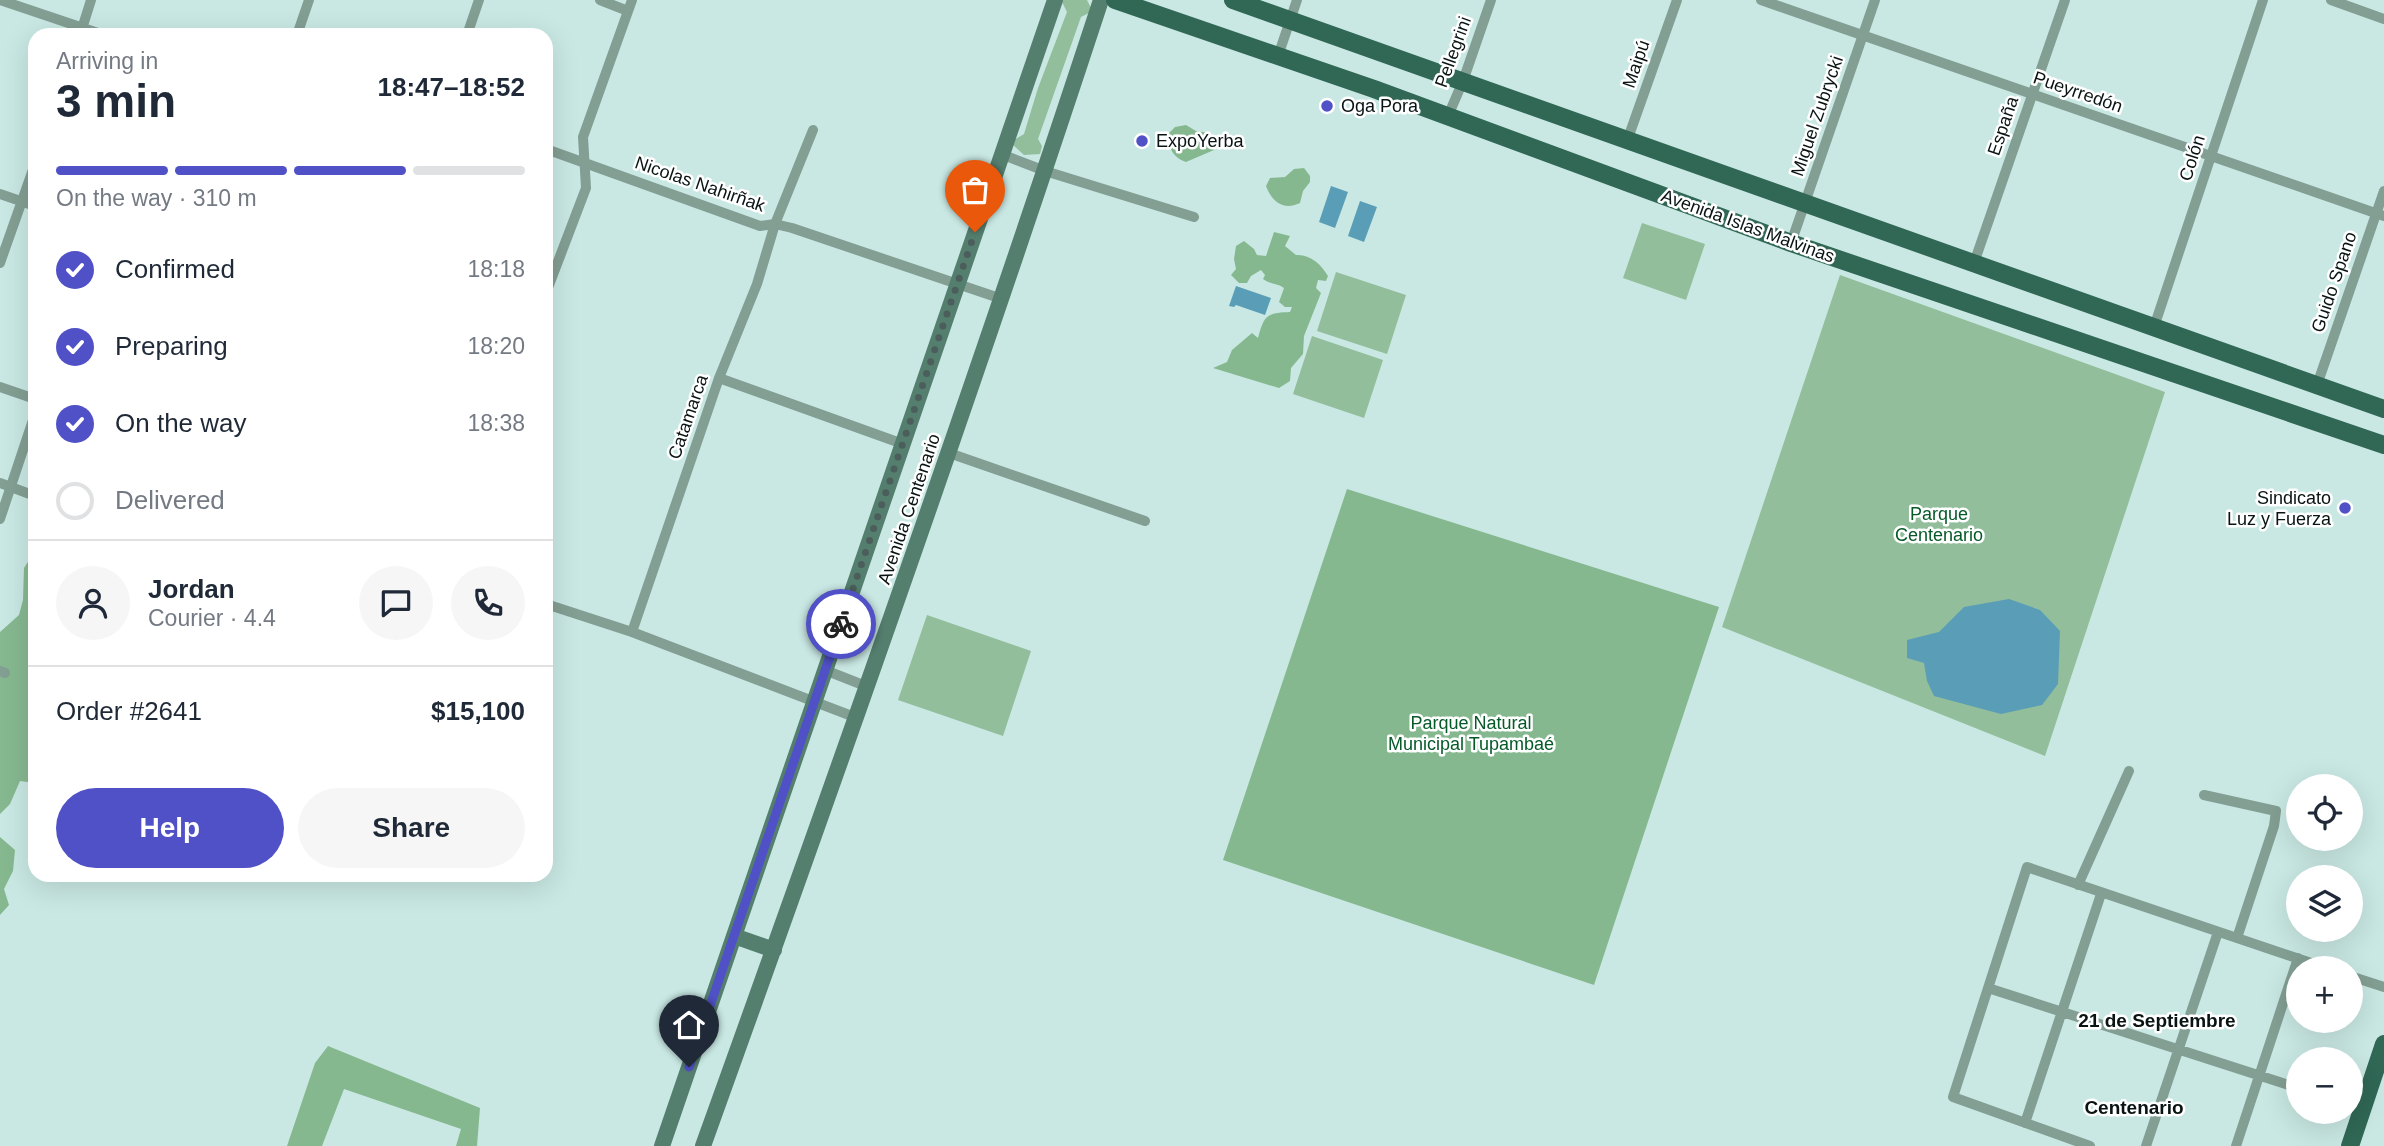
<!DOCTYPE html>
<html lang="en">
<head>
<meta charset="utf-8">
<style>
	:root { --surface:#fff; --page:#f6f6f7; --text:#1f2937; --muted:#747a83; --line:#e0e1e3; --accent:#5050c7 }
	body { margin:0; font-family:Helvetica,sans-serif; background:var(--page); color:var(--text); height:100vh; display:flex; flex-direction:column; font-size:26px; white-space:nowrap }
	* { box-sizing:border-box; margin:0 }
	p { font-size:23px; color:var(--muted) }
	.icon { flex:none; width:38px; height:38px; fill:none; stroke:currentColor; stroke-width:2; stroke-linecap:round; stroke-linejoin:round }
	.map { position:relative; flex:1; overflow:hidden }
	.sheet { position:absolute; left:28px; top:28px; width:525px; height:854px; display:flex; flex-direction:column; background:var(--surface); border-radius:21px; box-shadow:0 7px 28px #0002 }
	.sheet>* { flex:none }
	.fabs { position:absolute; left:2286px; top:774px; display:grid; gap:14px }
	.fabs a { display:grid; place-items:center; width:77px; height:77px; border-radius:50%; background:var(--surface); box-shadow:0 7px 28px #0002; font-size:35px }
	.pin { position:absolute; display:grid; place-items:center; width:60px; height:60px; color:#fff; margin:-72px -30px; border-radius:50% 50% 50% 0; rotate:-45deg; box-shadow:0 0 7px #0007 }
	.pin .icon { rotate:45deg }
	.courier { position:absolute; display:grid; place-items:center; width:70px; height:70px; margin:-35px; border:5px solid #5050c7; border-radius:50%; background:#fff; color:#222; box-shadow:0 2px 9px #0007 }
	.overview em { font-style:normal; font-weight:600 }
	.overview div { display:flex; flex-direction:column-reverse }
	.overview { display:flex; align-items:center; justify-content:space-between; height:119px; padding:0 28px }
	h1 { font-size:46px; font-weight:600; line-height:52px }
	.bar { display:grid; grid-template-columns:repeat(4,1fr); gap:10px 7px; align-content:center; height:84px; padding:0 28px }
	.bar i { height:9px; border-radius:5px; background:var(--line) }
	.bar .current { background:var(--accent) }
	.bar p { grid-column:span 4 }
	.line { display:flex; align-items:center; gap:18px; padding:0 28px; border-top:2px solid var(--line) }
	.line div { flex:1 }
	.round { display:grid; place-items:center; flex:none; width:74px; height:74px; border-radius:37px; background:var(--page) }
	ol { padding:0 28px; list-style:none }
	li { display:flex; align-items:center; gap:21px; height:77px }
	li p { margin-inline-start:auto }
	li .icon { padding:7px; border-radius:50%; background:var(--accent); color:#fff; stroke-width:4 }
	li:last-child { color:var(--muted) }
	li i { width:38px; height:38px; border:4px solid var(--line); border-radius:50% }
	.action { display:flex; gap:14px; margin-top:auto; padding:14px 28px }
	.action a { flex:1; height:80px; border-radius:42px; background:var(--accent); color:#fff; font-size:28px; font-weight:600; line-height:80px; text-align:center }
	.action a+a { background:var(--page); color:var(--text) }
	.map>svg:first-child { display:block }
</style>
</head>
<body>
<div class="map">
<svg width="2384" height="1146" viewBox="0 0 2384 1146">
	<rect width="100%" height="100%" fill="#c9e8e3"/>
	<path fill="#92be9b" d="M1063 0H1087L1091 8 1089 13 1081 17 1038 139 1042 146 1040 154 1024 155 1013 145 1014 140 1024 134 1038 88 1067 12 1062 2Z
		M1642 223 1705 244 1686 300 1623 278Z
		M1336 272 1406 295 1387 354 1317 331Z
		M1840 275 2165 392 2045 756 1722 627Z
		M1312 336 1383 360 1364 418 1293 394Z
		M927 615 1031 651 1003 736 898 700Z"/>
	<path fill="#86b890" d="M1186 125 1196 131 1210 133 1214 150 1186 162C1172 157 1169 148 1168 134L1175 127Z
		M1304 168 1310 176V182L1303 191 1300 203C1283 211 1272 202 1266 186L1270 178 1285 177 1294 169Z
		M1274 232 1290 236 1285 246 1296 255C1310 254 1321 264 1328 276L1326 281 1318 280 1316 288 1321 293 1304 336 1303 354 1291 368 1290 381 1279 388 1213 368 1227 362 1232 350 1252 333 1258 338C1264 315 1267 313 1290 312L1292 307H1285L1279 302 1284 288C1278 283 1271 285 1263 279L1265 275 1261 270 1251 276 1247 283H1239L1231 275 1236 269 1234 259 1236 246 1244 241 1254 249 1257 255 1266 256Z
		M1347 489 1719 607 1594 985 1223 860Z
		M35 527V783L20 781 10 804 0 814V632L19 615 23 600 24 568 35 551 32 539Z
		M0 837 15 850 13 871 4 889 9 905 0 915Z
		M328 1046 480 1108 477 1146H456L461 1129 344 1089 322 1146H287L315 1063Z"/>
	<path fill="#599eb6" d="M1331 186 1348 192 1335 228 1319 222Z
		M1360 201 1377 207 1364 242 1348 236Z
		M1236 286 1271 298 1265 315 1236 305 1234 307 1229 306Z
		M2009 599 2040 610 2060 631 2058 684 2042 705 2001 714 1934 696 1927 681 1924 663 1907 658V640L1939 632 1964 607Z"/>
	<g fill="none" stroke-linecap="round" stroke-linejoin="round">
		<path stroke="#839e93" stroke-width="10" d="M0 0 104 35
			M600 0 628 11
			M1761 0 2384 216
			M2331 0 2384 19
			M80 35 91 0
			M297 35 309 0
			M467 35 479 0
			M1278 56 1297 0
			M1448 116 1463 81 1491 0
			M1627 141 1677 0
			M546 149 760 226 775 224 792 228 1002 299
			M1001 154 1045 171 1194 217
			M0 194 35 206
			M1791 243 1875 0
			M0 263 35 164
			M1974 263 2065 0
			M546 293 586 188 583 137 632 0
			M2154 327 2263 0
			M719 378 903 444
			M2317 385 2384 191
			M0 387 35 399
			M949 453 1145 521
			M0 483 35 496
			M0 519 35 414
			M546 604 632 632 719 378 757 284 775 224 813 130
			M632 632 857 718
			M825 670 868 687
			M0 671 5 673
			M2204 795 2276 811 2274 826 2237 938
			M2078 885 2129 771
			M2350 976 2384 987
			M1988 988 2298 1088
			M2025 1123 2101 894
			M2090 1146 1953 1097 2027 867 2326 968
			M2146 1146 2218 932
			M2236 1146 2298 958"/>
		<path stroke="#547e6e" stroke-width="16" d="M734 936 774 950
			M662 1146 1055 0
			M703 1146C840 765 975 384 1101 0"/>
		<path stroke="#306755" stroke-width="18" d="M1115 0 1374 89 1791 243 2384 445
			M1233 0 2384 409
			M2350 1146 2384 1044"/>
	</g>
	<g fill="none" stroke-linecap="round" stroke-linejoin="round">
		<path stroke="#4c5e5b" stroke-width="7" stroke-dasharray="0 12.6" d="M841 624 975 232"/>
		<path stroke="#5050c7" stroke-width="9" d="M689 1067 841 624"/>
	</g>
	<g fill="#5050c7" stroke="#fff" stroke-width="2.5">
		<circle cx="1327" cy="106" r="7"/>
		<circle cx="1142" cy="141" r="7"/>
		<circle cx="2345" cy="508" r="7"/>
	</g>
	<g text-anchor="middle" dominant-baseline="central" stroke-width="5" stroke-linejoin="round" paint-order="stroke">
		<g font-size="18" fill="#081312" stroke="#fff">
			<text transform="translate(1453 52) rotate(-70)">Pellegrini</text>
			<text transform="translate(1636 64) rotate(-71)">Maipú</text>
			<text transform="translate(2078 92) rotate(19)">Pueyrredón</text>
			<text transform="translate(1817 116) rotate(-71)">Miguel Zubrycki</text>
			<text transform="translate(2003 126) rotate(-71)">España</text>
			<text transform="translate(2192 158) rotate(-72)">Colón</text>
			<text transform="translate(700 184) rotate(19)">Nicolas Nahirñak</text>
			<text transform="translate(1748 226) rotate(20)">Avenida Islas Malvinas</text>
			<text transform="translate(2334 282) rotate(-71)">Guido Spano</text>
			<text transform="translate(688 417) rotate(-71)">Catamarca</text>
			<text transform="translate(909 509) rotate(-71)">Avenida Centenario</text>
		</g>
		<g font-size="18" fill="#081312" stroke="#fff" text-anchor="start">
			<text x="1341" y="106">Oga Pora</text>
			<text x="1156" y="141">ExpoYerba</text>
			<text x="2331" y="498" text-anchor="end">Sindicato<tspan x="2331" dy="21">Luz y Fuerza</tspan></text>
		</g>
		<g font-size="18" fill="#055a28" stroke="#fff">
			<text x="1939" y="514">Parque<tspan x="1939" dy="21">Centenario</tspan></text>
			<text x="1471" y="723">Parque Natural<tspan x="1471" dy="21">Municipal Tupambaé</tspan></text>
		</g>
		<g font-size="19" font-weight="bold" fill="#081312" stroke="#fff">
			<text x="2157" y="1020">21 de Septiembre</text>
			<text x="2134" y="1107">Centenario</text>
		</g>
	</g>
</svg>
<div class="fabs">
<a><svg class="icon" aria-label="locate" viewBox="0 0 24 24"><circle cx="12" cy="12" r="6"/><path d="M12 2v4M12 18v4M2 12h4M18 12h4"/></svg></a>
<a><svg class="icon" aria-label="layers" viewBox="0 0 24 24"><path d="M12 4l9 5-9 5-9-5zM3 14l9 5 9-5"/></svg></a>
<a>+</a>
<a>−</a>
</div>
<div class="pin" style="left:975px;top:232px;background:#ea580c"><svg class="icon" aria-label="bag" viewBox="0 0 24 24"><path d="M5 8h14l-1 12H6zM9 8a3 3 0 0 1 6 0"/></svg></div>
<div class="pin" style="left:689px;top:1067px;background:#1f2937"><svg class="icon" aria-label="home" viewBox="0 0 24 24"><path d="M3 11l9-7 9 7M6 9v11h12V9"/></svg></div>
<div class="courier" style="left:841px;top:624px"><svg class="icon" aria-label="bike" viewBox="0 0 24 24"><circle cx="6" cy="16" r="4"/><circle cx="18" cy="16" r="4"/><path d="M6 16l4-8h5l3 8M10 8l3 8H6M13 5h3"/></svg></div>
<section class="sheet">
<div class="overview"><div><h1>3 min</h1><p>Arriving in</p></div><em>18:47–18:52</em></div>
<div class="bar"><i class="current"></i><i class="current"></i><i class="current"></i><i></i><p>On the way · 310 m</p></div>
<ol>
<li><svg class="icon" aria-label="check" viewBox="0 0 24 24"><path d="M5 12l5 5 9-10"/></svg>Confirmed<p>18:18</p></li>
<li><svg class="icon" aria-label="check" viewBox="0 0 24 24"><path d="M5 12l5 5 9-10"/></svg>Preparing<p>18:20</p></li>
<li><svg class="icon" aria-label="check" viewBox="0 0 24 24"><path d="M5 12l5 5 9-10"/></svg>On the way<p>18:38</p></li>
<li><i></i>Delivered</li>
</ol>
<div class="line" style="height:126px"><a class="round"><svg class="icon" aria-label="person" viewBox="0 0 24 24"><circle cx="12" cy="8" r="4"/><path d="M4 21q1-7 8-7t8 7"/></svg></a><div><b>Jordan</b><p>Courier · 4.4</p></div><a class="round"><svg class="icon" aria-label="chat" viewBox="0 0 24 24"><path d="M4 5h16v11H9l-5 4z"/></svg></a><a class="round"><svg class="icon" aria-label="phone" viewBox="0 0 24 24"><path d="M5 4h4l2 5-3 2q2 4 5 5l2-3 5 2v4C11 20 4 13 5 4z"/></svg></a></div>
<div class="line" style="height:91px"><div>Order #2641</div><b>$15,100</b></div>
<div class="action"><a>Help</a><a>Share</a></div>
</section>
</div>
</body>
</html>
